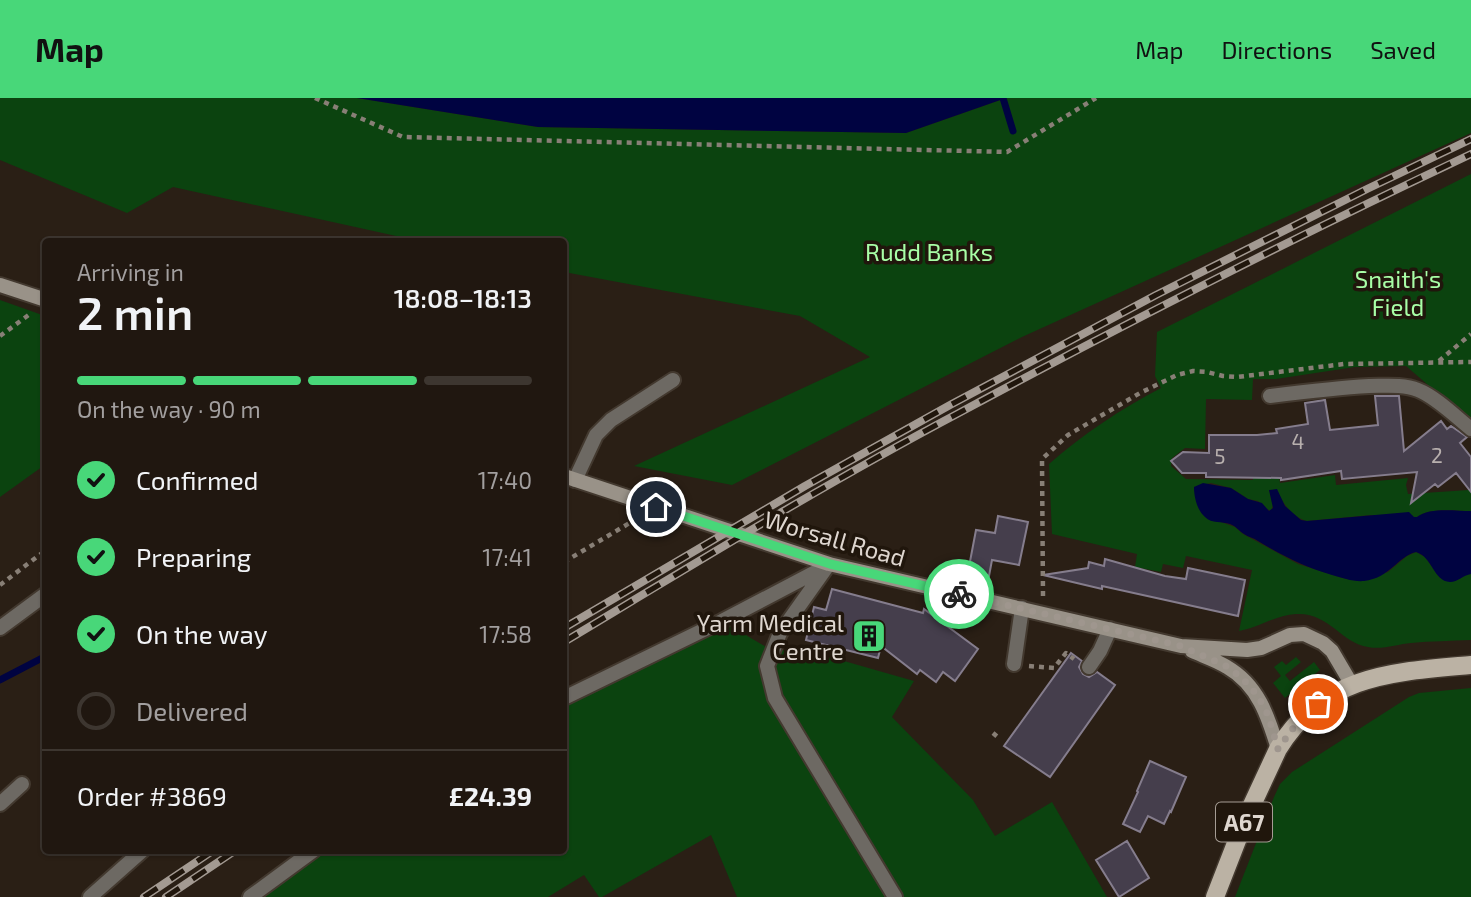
<!DOCTYPE html>
<html lang="en">
<head>
<meta charset="utf-8">
<style>
	:root { --surface:#201710; --page:#2d241e; --text:#f1f3f6; --muted:#a29f9f; --line:#3d3630; --accent:#48d779 }
	body { margin:0; font-family:"Exo 2",sans-serif; background:var(--page); color:var(--text); height:100vh; display:flex; flex-direction:column; font-size:26px; white-space:nowrap }
	* { box-sizing:border-box; margin:0 }
	p { font-size:23px; color:var(--muted) }
	.icon { flex:none; width:38px; height:38px; fill:none; stroke:currentColor; stroke-width:2; stroke-linecap:round; stroke-linejoin:round }
	.map { position:relative; flex:1; overflow:hidden }
	.drawer { position:absolute; left:42px; top:140px; width:525px; height:616px; display:flex; flex-direction:column; background:var(--surface); border-radius:7px; box-shadow:0 2px 5px #0004,0 0 0 2px var(--line) }
	.drawer>* { flex:none }
	.pin { position:absolute; display:grid; place-items:center; width:60px; height:60px; color:#fff; margin:-30px; border:4px solid #fff; border-radius:50%; box-shadow:0 2px 7px #0007 }
	.courier { position:absolute; display:grid; place-items:center; width:70px; height:70px; margin:-35px; border:5px solid #48d779; border-radius:50%; background:#fff; color:#222; box-shadow:0 2px 9px #0007 }
	.head em { font-style:normal; font-weight:600 }
	.head div { display:flex; flex-direction:column-reverse }
	.head { display:flex; align-items:center; justify-content:space-between; height:119px; padding:0 35px }
	h1 { font-size:46px; font-weight:600; line-height:52px }
	.bar { display:grid; grid-template-columns:repeat(4,1fr); gap:10px 7px; align-content:center; height:84px; padding:0 35px }
	.bar i { height:9px; border-radius:5px; background:var(--line) }
	.bar .current { background:var(--accent) }
	.bar p { grid-column:span 4 }
	.line { display:flex; align-items:center; gap:18px; padding:0 35px; border-top:2px solid var(--line) }
	.line div { flex:1 }
	ol { padding:0 35px; list-style:none }
	li { display:flex; align-items:center; gap:21px; height:77px }
	li p { margin-inline-start:auto }
	li .icon { padding:7px; border-radius:50%; background:var(--accent); color:#111; stroke-width:4 }
	li:last-child { color:var(--muted) }
	li i { width:38px; height:38px; border:4px solid var(--line); border-radius:50% }
	header { display:flex; align-items:center; gap:42px; box-sizing:border-box; height:98px; padding:0 35px; background:var(--accent); color:#111 }
	header strong { font-size:33px }
	nav { display:flex; gap:38px; margin-inline-start:auto; font-size:24px }
	.map>svg:first-child { display:block }
</style>
</head>
<body>
<header>
<strong>Map</strong>
<nav><a>Map</a><a>Directions</a><a>Saved</a></nav>
</header>
<div class="map">
<svg width="1471" height="799" viewBox="0 0 1471 799">
	<rect width="100%" height="100%" fill="#2a1f15"/>
	<path fill="#0b430f" d="M0 0H357L538 29 906 35 1006 0H1471V35L1022 239 732 387 634 368 870 259 800 218 564 174V144L419 143 173 89 127 115 0 62Z
		M1471 76V324L1406 268 1355 269 1276 281H1253L1252 302 1206 301 1205 351 1185 350 1172 360 1171 368 1186 381 1253 382V367L1276 360 1280 385 1335 377 1336 387 1408 380 1406 387 1408 396 1469 392 1471 390V413C1455 413 1430 409 1417 419L1371 417 1307 423C1294 420 1285 408 1279 397L1269 392 1273 407 1271 413 1267 411 1258 403 1248 401 1231 390 1211 385 1194 389 1199 411 1221 424 1235 429 1243 436 1298 466 1343 480 1359 483 1388 474 1407 458 1416 454 1425 459 1440 480 1459 481 1467 475 1471 476V542C1451 543 1431 543 1411 545 1398 546 1382 552 1368 549 1341 545 1329 514 1296 516 1276 517 1258 530 1239 533L1252 472 1186 458 1183 470 1163 466 1161 474 1135 469 1137 456 1052 436 1049 366C1083 336 1121 311 1161 290L1155 278 1157 234Z
		M0 202 45 218 46 366 0 399Z
		M722 523 773 553 802 551 914 583 892 619 973 702 995 738 1052 704 1107 799H737L711 737 602 799H599L584 777 548 799H250L314 753 564 752V600Z
		M1296 559 1301 564 1285 577 1290 583 1314 564 1320 572 1285 600 1273 585 1281 578 1274 569 1282 563 1286 567Z
		M1471 590V799H1235L1274 699 1280 686 1292 674 1409 599 1419 595Z"/>
	<path fill="#000341" d="M357 0H1006L906 35 538 29Z
		M1203 385 1231 390 1248 401 1262 405 1269 413 1273 410 1269 392 1277 391 1285 408 1301 422 1307 423 1409 414 1414 419H1417C1429 409 1455 413 1471 413V476C1463 477 1458 484 1450 484 1433 483 1433 459 1416 454 1397 459 1390 480 1364 483 1354 484 1342 480 1332 477 1304 469 1283 458 1258 443 1254 440 1248 439 1244 436 1239 433 1236 428 1230 426 1222 423 1212 426 1205 419 1197 412 1194 399 1194 389Z"/>
	<g fill="none" stroke-linecap="round" stroke-linejoin="round">
		<path stroke="#000341" stroke-width="7" d="M1003 0 1013 33
			M0 582 46 558"/>
	</g>
	<path fill="#453e4c" stroke="#857d8d" stroke-width="2" d="M1375 298H1399L1404 353 1441 323 1447 331 1451 328 1467 339 1460 345 1471 359V394L1456 375 1438 389 1435 386 1411 405 1417 374 1342 381 1341 373 1281 382V380L1206 379V375H1182L1171 363 1183 354 1209 355V337H1257L1277 335 1276 331 1308 326 1305 305 1325 302 1330 332 1378 327Z
		M998 418 1028 424 1019 467 992 462 989 478 968 474 976 432 995 435Z
		M1105 461 1165 478 1186 481 1188 470 1245 482 1238 518 1102 488V491L1043 477 1088 470 1089 464 1104 468Z
		M832 491 923 515 924 511 978 551 955 583 943 574 936 584 920 572 917 576 881 548 878 560 806 542 814 509 826 512Z
		M1071 555 1082 563 1079 569 1083 576 1089 579 1097 574 1115 587 1050 679 1004 648Z
		M1150 663 1186 679 1171 714 1170 713 1164 726 1148 718 1140 734 1123 726 1138 694 1137 693Z
		M1127 743 1149 780 1119 799 1096 762Z"/>
	<g fill="none" stroke-linecap="round" stroke-linejoin="round">
		<g stroke="#43392f" stroke-width="18">
			<path id="lane" d="M575 382 596 337 611 322 673 282
				M829 466 780 535 767 568 775 600 895 799
				M1014 566 1022 510
				M1089 569 1100 553 1110 531
				M564 600 722 523 825 469
				M250 799 314 752"/>
		</g>
		<g stroke="#43392f" stroke-width="18">
			<path id="street" d="M1270 298C1303 294 1336 290 1369 288 1385 288 1403 286 1418 292 1436 299 1456 319 1471 331
				M0 530 46 496
				M0 706 22 686
				M90 799 143 752"/>
		</g>
		<g stroke="#43392f" stroke-width="18">
			<path id="secondary" d="M0 187 46 202
				M564 378 829 466 1181 548 1247 552 1261 550 1290 537 1304 536 1323 545 1332 553 1352 587
				M1192 553C1203 558 1216 562 1227 569 1258 587 1268 618 1278 651"/>
		</g>
		<g stroke="#43392f" stroke-width="21">
			<path id="primary" d="M1215 799 1245 722 1278 651C1324 576 1393 574 1471 567"/>
		</g>
		<path stroke="#887f76" stroke-width="4.5" stroke-dasharray="5 5" stroke-linecap="butt" d="M315 0 403 39 1007 54 1096 0
			M0 238 30 216
			M1439 263 1471 236
			M564 464 638 420
			M0 487 46 452
			M1043 498 1042 361 1068 337 1140 295 1177 277 1193 273 1207 274 1223 278 1237 279 1344 266 1471 264
			M1029 568 1054 570 1066 555 1074 561
			M993 635 1000 641"/>
		<use href="#lane" stroke="#6d6963" stroke-width="14"/>
		<use href="#street" stroke="#6d6963" stroke-width="14"/>
		<use href="#secondary" stroke="#999288" stroke-width="14"/>
		<use href="#primary" stroke="#bbb2a4" stroke-width="18"/>
		<g stroke="#a39a92" stroke-width="8">
			<path id="rail" d="M564 530 805 388 950 307 1156 197 1367 91 1471 41
				M564 544C694 466 823 387 957 316 1126 225 1297 138 1471 56
				M144 799 214 752
				M166 799 236 752"/>
		</g>
		<use href="#rail" stroke="#20160c" stroke-width="5" stroke-dasharray="16" stroke-linecap="butt"/>
	</g>
	<g fill="none" stroke-linecap="round" stroke-linejoin="round">
		<path stroke="#9f968e" stroke-width="7" stroke-dasharray="0 12.6" d="M959 496 1181 548 1226 568 1242 580 1258 598 1268 617 1278 651 1297 625 1318 606"/>
		<path stroke="#48d779" stroke-width="9" d="M656 409 830 466 959 496"/>
	</g>
	<defs>
		<g id="building-square" transform="scale(1.75)"><rect x="-9" y="-9" width="18" height="18" rx="4" fill="#48d779" stroke="#20160c"/><path d="M-4-6H4V6H1V3H-1V6H-4ZM-2.5-4.3h1.7v1.8h-1.7ZM.8-4.3h1.7v1.8H.8ZM-2.5-1h1.7V.8h-1.7ZM.8-1h1.7V.8H.8Z" fill="#111"/></g>
	</defs>
	<g fill-rule="evenodd">
		<use href="#building-square" x="869" y="538"/>
	</g>
	<g text-anchor="middle" dominant-baseline="central" stroke-width="7" stroke-linejoin="round" paint-order="stroke">
		<g font-size="21" fill="#b8b0ae">
			<text x="1298" y="342">4</text>
			<text x="1437" y="356">2</text>
			<text x="1220" y="357">5</text>
		</g>
		<rect fill="#20160c" stroke="#a59c94" stroke-width="2" x="1216" y="704.5" width="56" height="39" rx="5"/>
		<g font-size="23" font-weight="bold" fill="#ded6cf">
			<text x="1244" y="724">A67</text>
		</g>
		<g font-size="24" fill="#a8fea6" stroke="#20160c">
			<text x="929" y="153">Rudd Banks</text>
			<text x="1398" y="180">Snaith's<tspan x="1398" dy="28">Field</tspan></text>
		</g>
		<g font-size="24" fill="#ded6cf" stroke="#20160c">
			<text transform="translate(835 440) rotate(16)">Worsall Road</text>
		</g>
		<g font-size="24" fill="#ded6cf" stroke="#20160c" text-anchor="end">
			<text x="844" y="524">Yarm Medical<tspan x="844" dy="28">Centre</tspan></text>
		</g>
	</g>
</svg>
<div class="pin" style="left:1318px;top:606px;background:#ea580c"><svg class="icon" aria-label="bag" viewBox="0 0 24 24"><path d="M5 8h14l-1 12H6zM9 8a3 3 0 0 1 6 0"/></svg></div>
<div class="pin" style="left:656px;top:409px;background:#1f2937"><svg class="icon" aria-label="home" viewBox="0 0 24 24"><path d="M3 11l9-7 9 7M6 9v11h12V9"/></svg></div>
<div class="courier" style="left:959px;top:496px"><svg class="icon" aria-label="bike" viewBox="0 0 24 24"><circle cx="6" cy="16" r="4"/><circle cx="18" cy="16" r="4"/><path d="M6 16l4-8h5l3 8M10 8l3 8H6M13 5h3"/></svg></div>
<section class="drawer">
<div class="head"><div><h1>2 min</h1><p>Arriving in</p></div><em>18:08–18:13</em></div>
<div class="bar"><i class="current"></i><i class="current"></i><i class="current"></i><i></i><p>On the way · 90 m</p></div>
<ol>
<li><svg class="icon" aria-label="check" viewBox="0 0 24 24"><path d="M5 12l5 5 9-10"/></svg>Confirmed<p>17:40</p></li>
<li><svg class="icon" aria-label="check" viewBox="0 0 24 24"><path d="M5 12l5 5 9-10"/></svg>Preparing<p>17:41</p></li>
<li><svg class="icon" aria-label="check" viewBox="0 0 24 24"><path d="M5 12l5 5 9-10"/></svg>On the way<p>17:58</p></li>
<li><i></i>Delivered</li>
</ol>
<div class="line" style="height:91px"><div>Order #3869</div><b>£24.39</b></div>
</section>
</div>
</body>
</html>
